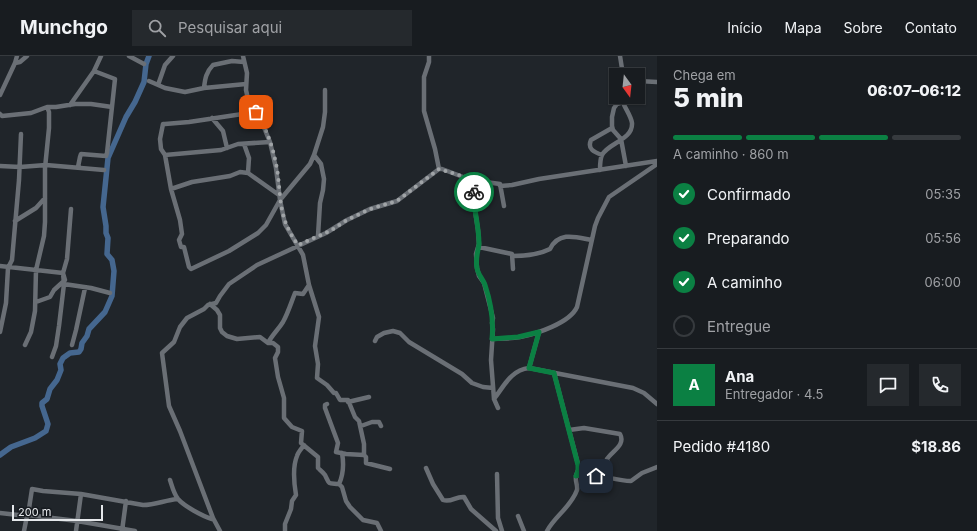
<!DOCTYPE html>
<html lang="pt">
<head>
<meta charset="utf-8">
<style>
	:root { --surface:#181c20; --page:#25292d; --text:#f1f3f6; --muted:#9fa1a5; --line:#363a3e; --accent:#0b8043 }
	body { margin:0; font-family:Inter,sans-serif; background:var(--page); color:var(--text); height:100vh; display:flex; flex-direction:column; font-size:15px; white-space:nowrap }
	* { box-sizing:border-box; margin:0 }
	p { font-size:13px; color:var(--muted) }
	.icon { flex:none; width:22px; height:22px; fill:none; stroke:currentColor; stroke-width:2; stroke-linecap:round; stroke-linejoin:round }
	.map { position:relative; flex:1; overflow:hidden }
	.side { display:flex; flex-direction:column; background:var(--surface); width:320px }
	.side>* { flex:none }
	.needle { width:26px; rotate:165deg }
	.buttons { position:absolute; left:609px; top:12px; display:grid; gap:8px }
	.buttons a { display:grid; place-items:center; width:36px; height:36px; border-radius:0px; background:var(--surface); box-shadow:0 1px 3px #0004,0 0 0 1px var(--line); font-size:20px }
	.scale { position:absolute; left:12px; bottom:10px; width:91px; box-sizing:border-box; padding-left:4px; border:2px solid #e5e8eb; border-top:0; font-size:11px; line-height:14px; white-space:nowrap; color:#e5e8eb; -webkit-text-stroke:3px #171b20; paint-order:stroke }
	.pin { position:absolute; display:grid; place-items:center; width:34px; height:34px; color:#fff; margin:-17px; border-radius:8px; box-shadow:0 2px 6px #0006 }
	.courier { position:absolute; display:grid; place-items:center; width:40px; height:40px; margin:-20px; border:3px solid #0b8043; border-radius:50%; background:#fff; color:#222; box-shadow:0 1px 5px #0007 }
	.head em { font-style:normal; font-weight:800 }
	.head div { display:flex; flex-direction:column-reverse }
	.head { display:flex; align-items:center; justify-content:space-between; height:68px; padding:0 16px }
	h1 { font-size:26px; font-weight:800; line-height:30px }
	.bar { display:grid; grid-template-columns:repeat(4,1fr); gap:6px 4px; align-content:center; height:48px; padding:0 16px }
	.bar i { height:5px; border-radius:3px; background:var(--line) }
	.bar .current { background:var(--accent) }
	.bar p { grid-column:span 4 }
	.line { display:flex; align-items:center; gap:10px; padding:0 16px; border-top:1px solid var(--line) }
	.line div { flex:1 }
	.round { display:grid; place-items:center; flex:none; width:42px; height:42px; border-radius:0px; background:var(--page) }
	ol { padding:0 16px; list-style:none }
	li { display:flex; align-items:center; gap:12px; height:44px }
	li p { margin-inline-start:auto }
	li .icon { padding:4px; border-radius:50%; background:var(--accent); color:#fff; stroke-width:4 }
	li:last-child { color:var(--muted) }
	li i { width:22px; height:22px; border:2px solid var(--line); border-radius:50% }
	header { display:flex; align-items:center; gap:24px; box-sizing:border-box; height:56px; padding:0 20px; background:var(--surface); border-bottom:1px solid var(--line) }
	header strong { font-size:19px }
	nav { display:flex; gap:22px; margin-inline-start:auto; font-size:14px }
	.search { width:280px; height:36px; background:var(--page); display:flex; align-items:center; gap:10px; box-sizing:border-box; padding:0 14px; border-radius:0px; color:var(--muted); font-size:15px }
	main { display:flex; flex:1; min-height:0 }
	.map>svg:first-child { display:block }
</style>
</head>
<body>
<header>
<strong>Munchgo</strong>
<div class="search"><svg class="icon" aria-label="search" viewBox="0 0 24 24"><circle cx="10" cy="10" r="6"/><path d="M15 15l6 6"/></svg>Pesquisar aqui</div>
<nav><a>Início</a><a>Mapa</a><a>Sobre</a><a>Contato</a></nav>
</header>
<main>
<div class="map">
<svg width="657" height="475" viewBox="0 0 657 475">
	<rect width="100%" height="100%" fill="#20252a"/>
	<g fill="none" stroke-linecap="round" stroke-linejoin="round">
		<path stroke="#45678f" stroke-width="5.5" d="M0 399 11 391 35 382 46 375 48 368 42 350V347L47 343 50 333 57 324 61 314 60 308 63 302 70 297 79 296 81 293 82 287 87 280 89 273 105 256 112 240 114 215 112 204 107 198 108 182 106 177V170L103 151 108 102 126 61 135 46 144 26 146 8 149 0"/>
		<path stroke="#6a6f75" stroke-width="4.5" d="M129 0 144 8
			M243 0 247 17 246 34 248 43 260 62 270 86 276 112 280 144 285 168 303 199 309 229 319 261 315 290 318 308 317 322 327 329 334 337H336L340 344H348L355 361 359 365 364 388V399L366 401V407L390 413
			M429 0V6L424 21V55L435 93 439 113
			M620 0 623 19
			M15 7 20 6 27 0
			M149 25 165 32 185 36 204 32 246 28
			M638 25 657 26
			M158 29 165 9 173 0
			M204 32C205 23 206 16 213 9L232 5 244 6
			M0 39 15 7 17 0
			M623 46 617 48 614 52 612 61V70L613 74 621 83 626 110
			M70 49 94 15 101 0
			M256 56 189 66 165 68H163L160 83 161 93 165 99 171 133 180 164 182 178 179 184 181 191H184L189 211 191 213 229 195 258 177 266 169 280 144 310 108 314 99 323 71 325 56V34
			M0 58 2 60 31 57 47 51H56L75 48H91L112 51
			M212 62 223 75 227 92
			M244 88 249 102 248 117
			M165 99 221 94 238 88 270 86
			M314 99 321 108 324 123 323 134 320 147 318 180
			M602 99C594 96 587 93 591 84L612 72
			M0 110 20 111 46 109 104 114
			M78 111 80 101 81 98 106 100 107 97 115 23 94 15
			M439 113H442L471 124 500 128 504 150
			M600 114C600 110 600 103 602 99 608 87 633 84 632 67 631 59 623 50 621 41
			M465 121C472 127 479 139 474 148L478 174 479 188 476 198 477 212 479 220 484 227 493 262 492 267 493 273 491 304 494 343 498 352
			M500 130 512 129 539 123 657 105
			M171 133 192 126 230 120 240 116 248 117 279 139
			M15 165 36 152 45 142
			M479 188V191L512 198 513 213
			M513 200C526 200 538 199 550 193 559 175 576 181 591 184
			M0 210 63 217 65 224 54 234 50 241 36 246
			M64 228 91 232 110 237
			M210 248 217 254 220 259V272L222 276 227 280 237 283 260 281 268 287H273L278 291V296L275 302 278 321 284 342V362L292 371 302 375 301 387 318 401V412C320 414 323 416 325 419 330 429 327 427 339 428
			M0 276 6 247 8 212 12 204 19 124 21 78
			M492 283C501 282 510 283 520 281 536 278 570 267 577 251L595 170 598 162 609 141 657 108
			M375 285 377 281 384 277 393 275 400 277 409 286 462 318 472 327 483 331 493 332
			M268 287C272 279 278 274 283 266 288 257 291 247 295 237L303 238 309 229
			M25 289 31 276 35 255 36 214 44 180 45 166V112L49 72V56L47 51
			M72 289 76 274 85 232
			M52 301 56 290 59 270 64 228 63 217 67 203 71 153
			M529 312 539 276
			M494 343C504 330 511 314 529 312L633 332 644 337 657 348
			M348 346 369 341
			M327 348 325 349V352L338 387 336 396 346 398 364 399
			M361 370 372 366H379L381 370
			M569 374 584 372 620 378C626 389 612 395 607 403L611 422
			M426 412 433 428 443 444C451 447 456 440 464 441L471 453 496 475
			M497 418 498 462 502 475
			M576 420C592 414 613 425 631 425L642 417 657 411
			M170 424C172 430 174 438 178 443 184 450 202 460 212 463L213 462
			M339 428 342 431 346 445 350 451 363 464 377 467 381 475
			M339 428C344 417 344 408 342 397
			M0 457 27 460 28 459 77 465 135 475
			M28 459 32 433 43 435 81 438 143 449C156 449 165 444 178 443
			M518 460 524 475
			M24 475 27 460
			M76 475 81 438
			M122 475 126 445
			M220 475 213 462 180 375 169 350 162 297 174 286 180 271 187 262 204 253 208 249 216 247 220 240 229 228 257 209 326 177 347 164 370 153 397 145 439 113
			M285 475V468L291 453 292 445 296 439C294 427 292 412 297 400 298 396 302 392 304 389
			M547 475C555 460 571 451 577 434 578 429 575 425 576 421 576 418 578 415 579 412L554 317"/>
	</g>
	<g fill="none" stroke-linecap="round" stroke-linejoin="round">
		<path stroke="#a0a4a7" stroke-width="4" stroke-dasharray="0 7.2" d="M256 56C268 74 275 98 278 119 281 148 280 164 298 189L330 175 347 164 370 153 397 145 439 113 465 121 471 128 474 136"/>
		<path stroke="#0b8043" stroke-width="5" d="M474 136 476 144 474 148C476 161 479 174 479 188 478 196 475 203 477 212 478 219 483 223 485 229 491 247 494 263 492 283L518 281 539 276 529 312 554 317 578 409V415L576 420 585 417 596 420"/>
	</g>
</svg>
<div class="buttons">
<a><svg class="needle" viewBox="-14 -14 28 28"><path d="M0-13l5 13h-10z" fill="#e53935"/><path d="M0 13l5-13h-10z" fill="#9fa1a5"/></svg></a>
</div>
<div class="scale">200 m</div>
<div class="pin" style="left:256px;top:56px;background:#ea580c"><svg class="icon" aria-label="bag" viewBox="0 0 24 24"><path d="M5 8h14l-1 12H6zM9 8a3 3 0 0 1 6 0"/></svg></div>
<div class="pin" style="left:596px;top:420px;background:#1f2937"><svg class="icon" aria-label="home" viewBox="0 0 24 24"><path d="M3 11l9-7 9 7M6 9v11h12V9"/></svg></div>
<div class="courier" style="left:474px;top:136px"><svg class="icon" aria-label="bike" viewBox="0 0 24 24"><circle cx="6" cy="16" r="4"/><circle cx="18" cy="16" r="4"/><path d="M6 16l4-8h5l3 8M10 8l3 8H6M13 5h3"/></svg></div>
</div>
<section class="side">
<div class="head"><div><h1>5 min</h1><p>Chega em</p></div><em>06:07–06:12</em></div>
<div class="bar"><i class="current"></i><i class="current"></i><i class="current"></i><i></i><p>A caminho · 860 m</p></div>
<ol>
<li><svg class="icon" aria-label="check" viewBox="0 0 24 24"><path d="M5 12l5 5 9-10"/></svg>Confirmado<p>05:35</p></li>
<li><svg class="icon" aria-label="check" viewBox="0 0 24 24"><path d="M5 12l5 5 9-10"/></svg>Preparando<p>05:56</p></li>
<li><svg class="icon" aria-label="check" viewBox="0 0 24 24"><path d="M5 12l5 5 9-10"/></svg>A caminho<p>06:00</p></li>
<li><i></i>Entregue</li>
</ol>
<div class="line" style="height:72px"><b class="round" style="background:var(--accent);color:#fff">A</b><div><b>Ana</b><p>Entregador · 4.5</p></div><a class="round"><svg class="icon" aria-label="chat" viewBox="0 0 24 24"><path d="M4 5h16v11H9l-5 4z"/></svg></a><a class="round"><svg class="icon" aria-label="phone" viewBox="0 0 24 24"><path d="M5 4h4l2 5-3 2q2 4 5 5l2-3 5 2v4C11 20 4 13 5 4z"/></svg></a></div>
<div class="line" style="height:52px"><div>Pedido #4180</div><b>$18.86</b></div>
</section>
</main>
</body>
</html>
